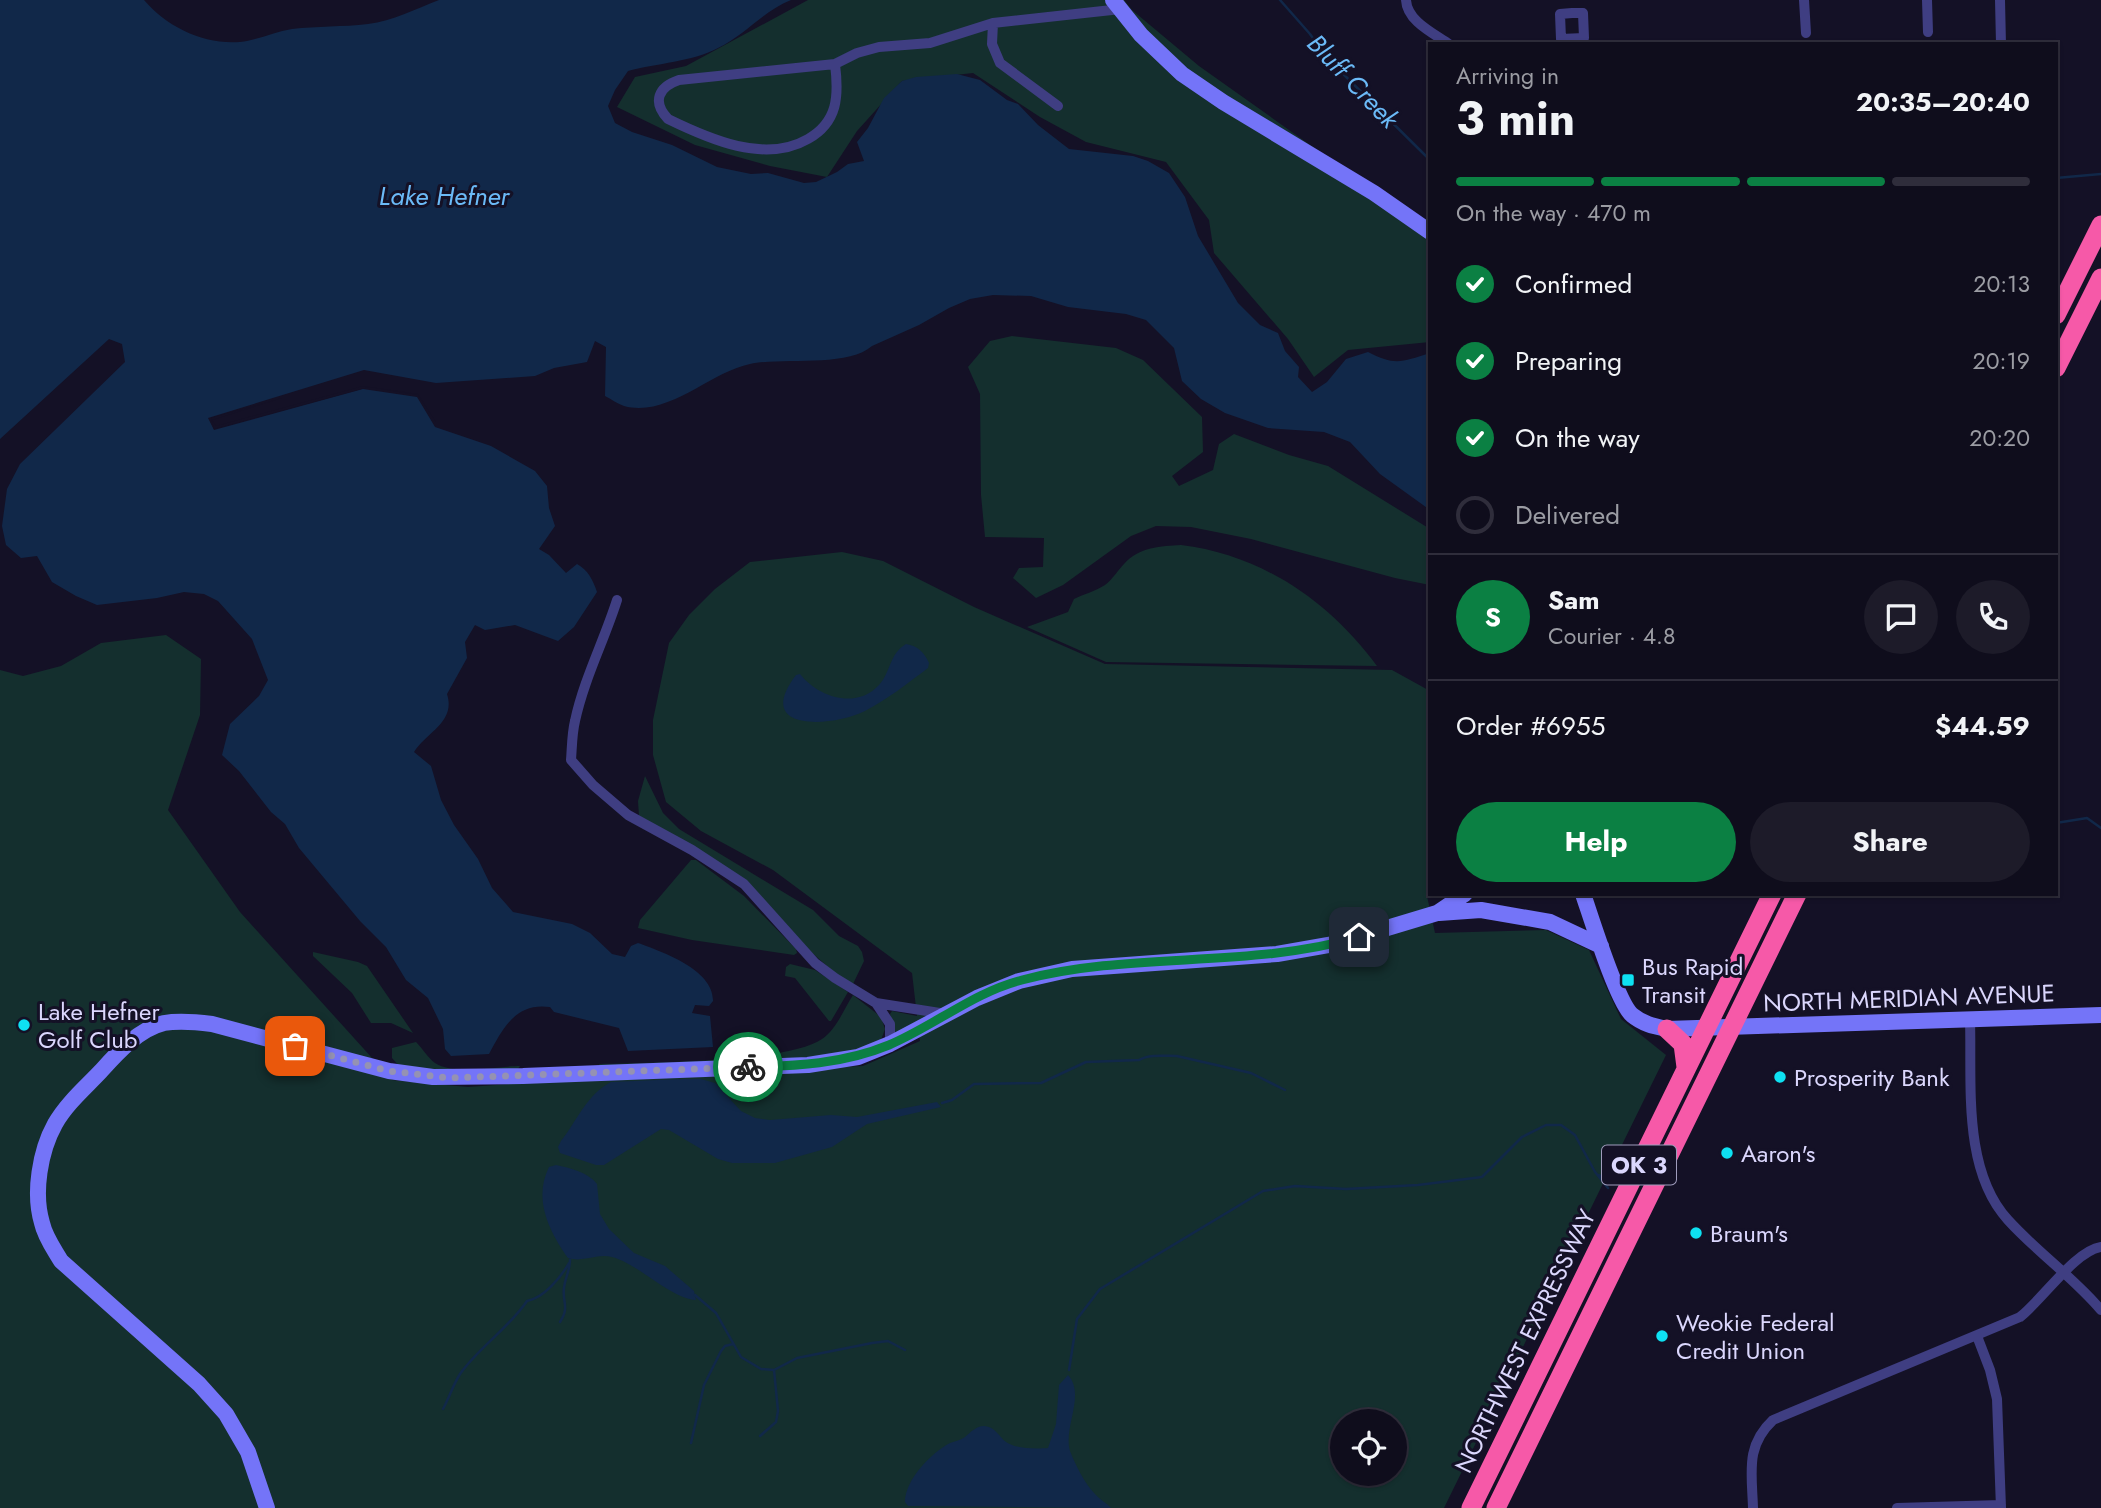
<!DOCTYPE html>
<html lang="en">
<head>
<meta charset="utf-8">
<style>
	:root { --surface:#0f0d1c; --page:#1d1b29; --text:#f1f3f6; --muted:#9b9ca3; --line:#2f2d3b; --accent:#0b8043 }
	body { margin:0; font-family:Jost,sans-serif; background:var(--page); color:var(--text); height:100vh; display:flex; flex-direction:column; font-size:26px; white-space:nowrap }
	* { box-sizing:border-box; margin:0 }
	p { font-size:23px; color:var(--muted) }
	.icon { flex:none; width:38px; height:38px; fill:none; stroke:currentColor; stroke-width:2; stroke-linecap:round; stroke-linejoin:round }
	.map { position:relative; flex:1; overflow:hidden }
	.sheet { position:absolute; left:1428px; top:42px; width:630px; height:854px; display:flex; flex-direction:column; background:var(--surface); border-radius:0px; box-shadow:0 2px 5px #0004,0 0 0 2px var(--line) }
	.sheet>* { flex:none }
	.buttons { position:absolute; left:1330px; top:1409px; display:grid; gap:14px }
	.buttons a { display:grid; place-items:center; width:77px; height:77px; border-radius:50%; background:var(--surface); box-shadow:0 2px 5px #0004,0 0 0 2px var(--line); font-size:35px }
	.pin { position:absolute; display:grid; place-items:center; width:60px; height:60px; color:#fff; margin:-30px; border-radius:14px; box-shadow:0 4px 10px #0006 }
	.courier { position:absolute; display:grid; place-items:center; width:70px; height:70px; margin:-35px; border:5px solid #0b8043; border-radius:50%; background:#fff; color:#222; box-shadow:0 2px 9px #0007 }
	.headline em { font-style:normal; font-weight:700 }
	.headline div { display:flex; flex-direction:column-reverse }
	.headline { display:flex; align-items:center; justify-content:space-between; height:119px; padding:0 28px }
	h1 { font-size:46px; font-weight:700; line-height:52px }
	.bar { display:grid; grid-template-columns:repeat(4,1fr); gap:10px 7px; align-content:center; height:84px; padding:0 28px }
	.bar i { height:9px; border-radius:5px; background:var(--line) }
	.bar .current { background:var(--accent) }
	.bar p { grid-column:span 4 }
	.line { display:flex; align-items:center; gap:18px; padding:0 28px; border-top:2px solid var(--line) }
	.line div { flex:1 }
	.round { display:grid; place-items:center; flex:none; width:74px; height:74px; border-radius:37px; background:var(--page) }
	ol { padding:0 28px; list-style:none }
	li { display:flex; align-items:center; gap:21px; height:77px }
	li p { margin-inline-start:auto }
	li .icon { padding:7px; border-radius:50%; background:var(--accent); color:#fff; stroke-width:4 }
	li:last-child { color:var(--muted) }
	li i { width:38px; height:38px; border:4px solid var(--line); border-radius:50% }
	.action { display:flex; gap:14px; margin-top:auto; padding:14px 28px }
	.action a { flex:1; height:80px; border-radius:42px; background:var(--accent); color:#fff; font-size:28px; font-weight:700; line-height:80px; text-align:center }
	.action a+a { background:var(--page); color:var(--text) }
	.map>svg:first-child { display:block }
</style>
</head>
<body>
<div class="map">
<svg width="2101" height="1508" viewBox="0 0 2101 1508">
	<rect width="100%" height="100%" fill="#141126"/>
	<path fill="#142f2e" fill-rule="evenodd" d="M808 0H1124L1132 10 1199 66 1430 230V342L1348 350 1314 377 1288 339 1214 253 1209 220 1166 162 1086 142 1040 117 973 73 902 81 857 131 827 177 770 166 695 145 617 107 635 77 686 66Z
		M1012 336 1116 348 1143 360 1202 417 1203 452 1172 476 1179 486 1213 470 1219 444 1234 434 1289 455 1328 466 1430 529V585L1395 578 1251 539 1191 527 1156 526 1131 536 1063 585 1036 598 1013 578 1019 568 1043 567 1044 538 985 537 981 495 980 394 968 367 990 341Z
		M1181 545C1262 555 1329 601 1377 666L1106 662 1027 627 1068 612 1074 599C1084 594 1096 591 1105 585 1113 579 1117 571 1124 564 1139 547 1161 546 1181 545Z
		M842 552 883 561 974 607 1105 664 1392 670 1430 691V894L1427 896 1435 933 1546 930 1589 950 1621 1019 1666 1055 1444 1508H0V670L23 676 61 666 101 643 166 635 201 659 200 715 168 810 240 912 392 1080 468 1087 593 1078 863 1066 920 1041 918 1025 895 1034 890 1014 892 1011 917 1016 912 973 773 870 701 831 666 802 653 755V720L669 643 689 615 715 589 750 562ZM1342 1421H1395V1474H1342Z
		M645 776 663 813 679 829 813 910 839 936 858 946 862 952 864 961 853 984 836 974 810 951 760 897 639 816 638 801Z
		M691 860H696L744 896 796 949 797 953 794 955 692 940 638 928 640 920Z
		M313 952 358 962 367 966 413 1033 391 1023H371L352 993 313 956Z
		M790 964 815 970 848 992 831 1021H829L795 978 785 976 786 967Z
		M853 995 881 1017 885 1029 881 1040 853 1051 802 1058 601 1067 599 1064C647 1062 788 1063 822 1039 836 1030 844 1009 853 995Z
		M416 1042C423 1049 428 1058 435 1063 455 1076 497 1066 520 1066L517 1071 443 1073 399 1066 392 1058V1048Z"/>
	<path fill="#112849" d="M0 0H144C167 27 204 45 240 42 258 40 274 32 292 29 317 26 343 27 368 24 393 21 415 9 439 0H791C763 11 745 35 718 48 691 62 658 63 628 71L615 90 608 106 615 123 632 132 672 145 717 167 751 174 768 173 804 183 816 182 837 172 848 164 864 161 857 142 868 128 884 98 902 81 916 77 957 74 980 80 1007 100 1018 104 1038 125 1069 149 1133 156 1148 161 1169 173 1185 197 1198 236 1238 303 1260 325 1278 333 1285 351 1299 367 1298 377 1312 392 1327 382 1346 359 1368 352C1395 366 1402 362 1430 353V510L1380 474 1350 442 1324 432 1268 428 1225 413 1201 399 1182 381 1174 348 1146 320 1126 314 1068 307 1031 296 993 295 970 299 949 308 919 325 872 346C847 368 781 357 750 364 710 372 668 418 624 406 618 404 611 399 605 396L606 347 595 341 587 362 554 368 535 376 436 383 364 370 208 418 214 430 363 389 417 397 435 427 491 446 535 471 547 486 549 508 555 526 539 549 549 555 566 573 577 564C588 570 593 580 597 592L574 627 558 641 515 625 485 630 475 625 465 642 467 658 447 694C456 722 427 732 414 752L431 766 441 800 454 825 478 859 492 888 513 912 572 924 590 933 612 954 625 957 631 946 638 943C663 952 714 970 713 1001L709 1006 695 1005 692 1013 710 1016 713 1047 628 1051 619 1028 554 1012 550 1007C516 1002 503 1028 489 1054L451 1056 445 1049 443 1029 428 998 406 980 386 947 360 921 299 848 285 824 271 812 239 771 222 755 230 724 259 696 268 680 252 639 218 601 204 594 184 592 157 598 97 605 76 596 52 582 37 556 21 558 6 545 2 526 7 489 20 464 125 362 122 344 109 339 0 439Z
		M906 644C918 646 924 652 929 663L928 668C908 683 888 699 865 711 833 727 752 733 796 675L800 674C818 697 856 710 879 685 891 672 889 654 906 644Z
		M681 1079H701L715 1083 741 1111 755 1118 770 1120 831 1115 857 1117 937 1102 941 1107 867 1124 832 1147 775 1163H732L718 1159 669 1130 661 1129 604 1165H596L560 1153 558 1147 561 1141C577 1121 587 1094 611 1082Z
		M556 1165C570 1168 588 1172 597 1184L600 1214 609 1229 634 1253 665 1266 694 1291 696 1300C671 1299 639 1264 612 1257 597 1253 583 1263 568 1258 549 1231 533 1199 549 1167Z
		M1068 1375C1086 1395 1063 1427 1070 1451 1075 1464 1085 1484 1095 1494 1100 1500 1107 1503 1111 1508L908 1506 905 1502C905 1480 931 1453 950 1443 955 1441 961 1440 965 1437 971 1432 976 1426 984 1426 996 1427 998 1436 1006 1442 1016 1449 1036 1449 1048 1448L1056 1424 1059 1385Z"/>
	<path fill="#141126" d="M363 386 418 394 436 422 418 395 369 387 214 429 211 418 282 398 212 420 216 426Z"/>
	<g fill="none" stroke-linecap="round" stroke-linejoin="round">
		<path stroke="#112849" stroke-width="2.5" d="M1280 0 1310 34 1327 58 1430 160
			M2056 178 2101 174
			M2056 823 2087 818 2101 828
			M942 1103 952 1100 974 1084 1041 1083 1086 1062 1139 1060C1149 1054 1165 1056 1177 1056L1251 1073 1285 1090
			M1599 1175 1611 1183
			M695 1295 716 1313 741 1357 761 1369 774 1370 797 1358 872 1343 888 1341 905 1350
			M560 1322C570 1307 562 1302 564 1288 565 1278 570 1270 570 1260
			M1069 1370 1077 1319 1100 1289 1263 1191 1295 1186 1346 1189 1418 1185 1482 1177 1522 1137 1546 1125H1561L1575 1135 1595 1172 1608 1188
			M443 1409C449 1398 453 1385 460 1374 479 1347 509 1328 527 1301 544 1298 561 1277 569 1263
			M760 1436 776 1422 778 1411 774 1370
			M691 1443 704 1385 721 1351 725 1346 733 1344"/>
		<path stroke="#3f3e82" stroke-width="10" d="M1406 0C1407 21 1433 33 1449 44
			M1804 0 1806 33
			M1927 0 1928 32
			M2000 0 2001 44
			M1572 13H1583L1584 38 1561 39 1560 14Z
			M993 23 992 44 1000 63 1058 106
			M835 64C839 96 838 122 808 139 765 164 709 139 668 119 652 102 658 87 679 80L835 64 857 53 879 47 930 43 993 23 1121 9
			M617 600C604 641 584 679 575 721 572 733 572 747 571 760L593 785 628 815 692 850 744 884 815 963 835 978 876 1003 946 1014
			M876 1003 890 1024V1044
			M1970 1019C1972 1083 1962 1170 2008 1220 2037 1252 2073 1277 2101 1310
			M1977 1336 1990 1370 1997 1399 2001 1508
			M1753 1508C1752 1473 1745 1446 1773 1420L2020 1317C2043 1299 2075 1251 2101 1247
			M1897 1508 2001 1505"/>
		<path stroke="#7474f8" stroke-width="16" d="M1113 0 1141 35 1182 74 1223 102 1374 193 1430 232
			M1583 894C1591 917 1617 1002 1632 1015 1643 1024 1653 1026 1667 1029L2101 1015
			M1439 913 1481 910 1550 922 1601 946
			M267 1508 248 1452 226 1414 199 1384 61 1261C54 1249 45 1237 42 1223 33 1193 40 1151 55 1124 66 1104 86 1087 101 1071 118 1052 139 1029 164 1023 180 1020 197 1022 212 1024L389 1071 433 1077 523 1076 808 1065 858 1057 890 1044 977 998 1019 981 1072 969 1277 954 1334 944 1437 913 1465 894"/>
		<path stroke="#f659a8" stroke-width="19" d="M2056 315 2101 225
			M2056 368 2101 278
			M1667 1029 1683 1044 1686 1067
			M1471 1508 1772 894
			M1496 1508 1797 894"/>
	</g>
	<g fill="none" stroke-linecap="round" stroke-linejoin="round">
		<path stroke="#9592b2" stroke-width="7" stroke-dasharray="0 12.6" d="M295 1046 389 1071 449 1078 748 1067"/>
		<path stroke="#0b8043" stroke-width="9" d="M748 1067C796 1066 843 1064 889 1045 934 1026 974 992 1022 980 1132 951 1249 969 1359 937"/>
	</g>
	<g fill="#0ee1f2" stroke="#141126" stroke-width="2.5">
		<rect x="1621" y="973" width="14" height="14" rx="3.5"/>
		<circle cx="24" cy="1025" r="7"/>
		<circle cx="1780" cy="1077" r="7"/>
		<circle cx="1727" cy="1153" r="7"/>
		<circle cx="1696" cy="1233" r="7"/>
		<circle cx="1662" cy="1336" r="7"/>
	</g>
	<g text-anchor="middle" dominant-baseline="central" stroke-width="6" stroke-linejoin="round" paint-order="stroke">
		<rect fill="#141126" stroke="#9f9cbc" stroke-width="2" x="1602" y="1145.5" width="74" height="39" rx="5"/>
		<g font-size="23" font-weight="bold" fill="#dbd7fd">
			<text x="1639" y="1165">OK 3</text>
		</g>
		<g font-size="24" fill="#dbd7fd" stroke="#141126" text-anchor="start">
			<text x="1642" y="966">Bus Rapid<tspan x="1642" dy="28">Transit</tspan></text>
			<text x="38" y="1011">Lake Hefner<tspan x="38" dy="28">Golf Club</tspan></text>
			<text x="1794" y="1077">Prosperity Bank</text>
			<text x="1741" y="1153">Aaron's</text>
			<text x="1710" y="1233">Braum's</text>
			<text x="1676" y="1322">Weokie Federal<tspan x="1676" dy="28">Credit Union</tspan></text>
		</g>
		<g font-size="24" fill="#dbd7fd" stroke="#141126">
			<text transform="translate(1909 998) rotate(-2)">NORTH MERIDIAN AVENUE</text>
			<text transform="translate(1525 1341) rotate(-64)">NORTHWEST EXPRESSWAY</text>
		</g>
		<g font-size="26" font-style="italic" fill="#6bbaf7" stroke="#141126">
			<text transform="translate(1353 81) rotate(46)">Bluff Creek</text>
			<text x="444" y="196">Lake Hefner</text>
		</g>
	</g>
</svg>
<div class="buttons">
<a><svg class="icon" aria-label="locate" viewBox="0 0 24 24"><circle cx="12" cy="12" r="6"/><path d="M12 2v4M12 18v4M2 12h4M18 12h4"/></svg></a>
</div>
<div class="pin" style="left:295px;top:1046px;background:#ea580c"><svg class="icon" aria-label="bag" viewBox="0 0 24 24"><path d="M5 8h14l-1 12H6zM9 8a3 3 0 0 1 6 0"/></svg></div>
<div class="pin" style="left:1359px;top:937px;background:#1f2937"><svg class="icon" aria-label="home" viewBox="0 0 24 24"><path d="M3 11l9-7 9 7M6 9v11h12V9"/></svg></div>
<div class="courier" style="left:748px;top:1067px"><svg class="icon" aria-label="bike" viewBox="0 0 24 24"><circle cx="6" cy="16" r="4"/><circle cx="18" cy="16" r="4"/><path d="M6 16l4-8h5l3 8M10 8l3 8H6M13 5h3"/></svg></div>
<section class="sheet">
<div class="headline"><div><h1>3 min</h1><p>Arriving in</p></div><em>20:35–20:40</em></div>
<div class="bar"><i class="current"></i><i class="current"></i><i class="current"></i><i></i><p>On the way · 470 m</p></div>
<ol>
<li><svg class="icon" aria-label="check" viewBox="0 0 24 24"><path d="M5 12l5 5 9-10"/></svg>Confirmed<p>20:13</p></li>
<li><svg class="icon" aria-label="check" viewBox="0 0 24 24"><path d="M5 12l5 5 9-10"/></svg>Preparing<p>20:19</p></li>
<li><svg class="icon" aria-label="check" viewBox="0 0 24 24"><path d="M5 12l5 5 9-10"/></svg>On the way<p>20:20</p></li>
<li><i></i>Delivered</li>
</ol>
<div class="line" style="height:126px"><b class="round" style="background:var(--accent);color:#fff">S</b><div><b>Sam</b><p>Courier · 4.8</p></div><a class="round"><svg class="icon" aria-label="chat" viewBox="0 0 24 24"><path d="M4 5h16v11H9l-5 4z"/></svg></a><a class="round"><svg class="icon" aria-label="phone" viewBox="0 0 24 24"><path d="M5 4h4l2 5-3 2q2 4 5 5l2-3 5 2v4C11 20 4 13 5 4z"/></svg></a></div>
<div class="line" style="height:91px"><div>Order #6955</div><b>$44.59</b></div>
<div class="action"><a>Help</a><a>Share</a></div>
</section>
</div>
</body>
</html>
